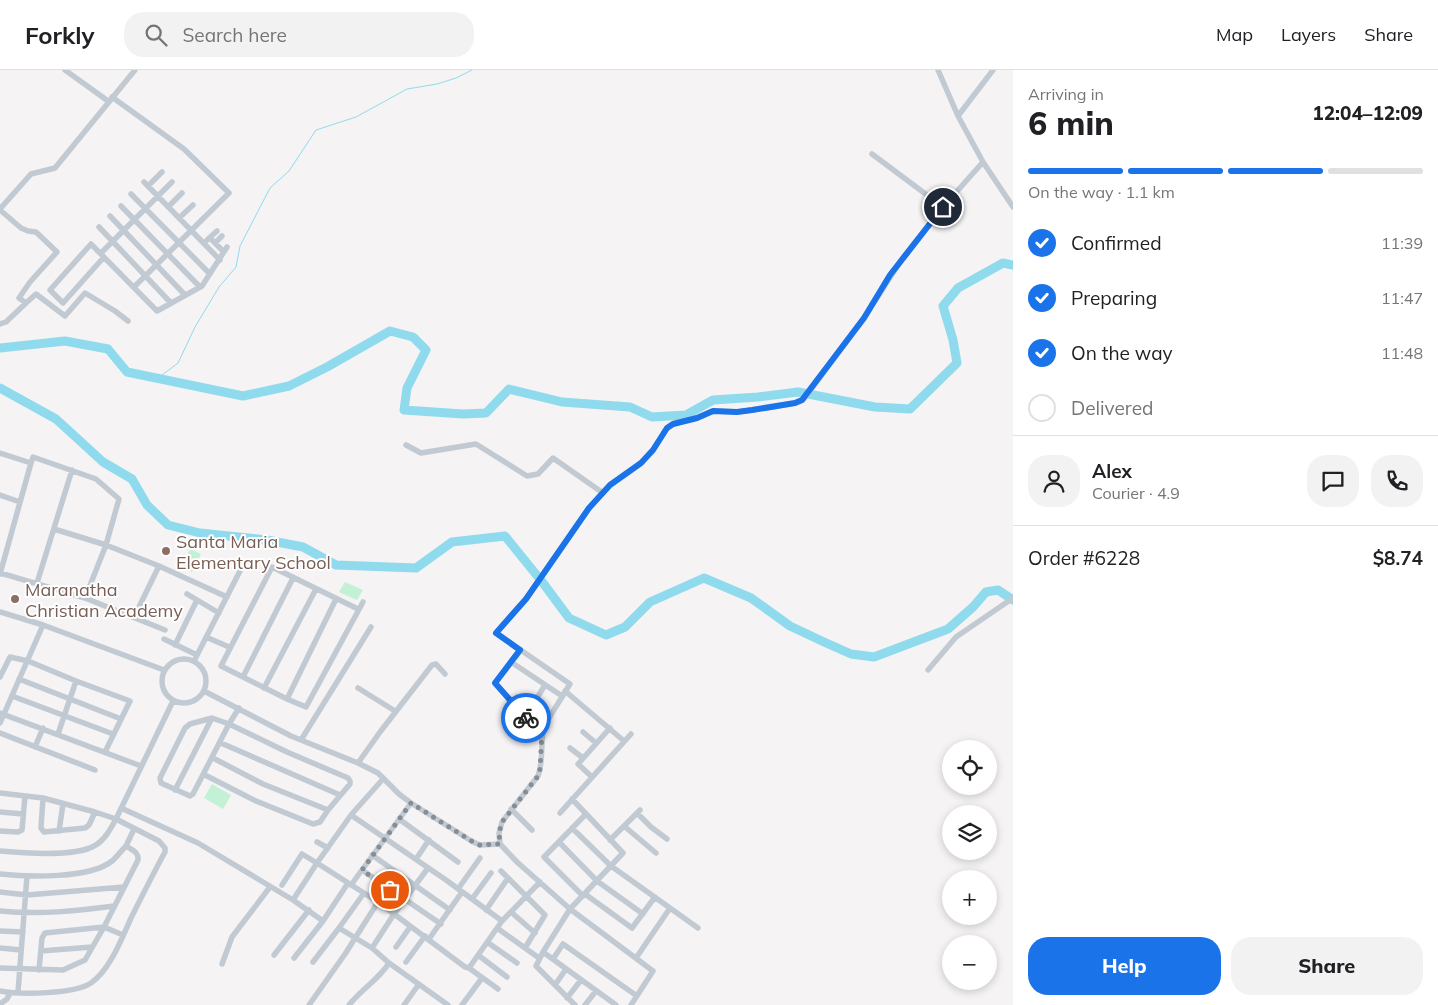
<!DOCTYPE html>
<html lang="en">
<head>
<meta charset="utf-8">
<style>
	:root { --surface:#fff; --page:#f2f2f2; --text:#202124; --muted:#757577; --line:#e0e0e0; --accent:#1a73e8 }
	body { margin:0; font-family:Mulish,sans-serif; background:var(--page); color:var(--text); height:100vh; display:flex; flex-direction:column; font-size:19px; white-space:nowrap }
	* { box-sizing:border-box; margin:0 }
	p { font-size:16px; color:var(--muted) }
	.icon { flex:none; width:28px; height:28px; fill:none; stroke:currentColor; stroke-width:2; stroke-linecap:round; stroke-linejoin:round }
	.map { position:relative; flex:1; overflow:hidden }
	.sheet { display:flex; flex-direction:column; background:var(--surface); width:425px }
	.sheet>* { flex:none }
	.buttons { position:absolute; left:942px; top:670px; display:grid; gap:10px }
	.buttons a { display:grid; place-items:center; width:55px; height:55px; border-radius:50%; background:var(--surface); box-shadow:0 2px 8px #0003; font-size:25px }
	.pin { position:absolute; display:grid; place-items:center; width:42px; height:42px; color:#fff; margin:-21px; border:2px solid #fff; border-radius:50%; box-shadow:0 1px 5px #0007 }
	.courier { position:absolute; display:grid; place-items:center; width:50px; height:50px; margin:-25px; border:4px solid #1a73e8; border-radius:50%; background:#fff; color:#222; box-shadow:0 1px 6px #0007 }
	.overview em { font-style:normal; font-weight:800 }
	.overview div { display:flex; flex-direction:column-reverse }
	.overview { display:flex; align-items:center; justify-content:space-between; height:85px; padding:0 15px }
	h1 { font-size:32px; font-weight:800; line-height:38px }
	.bar { display:grid; grid-template-columns:repeat(4,1fr); gap:8px 5px; align-content:center; height:60px; padding:0 15px }
	.bar i { height:6px; border-radius:4px; background:var(--line) }
	.bar .on { background:var(--accent) }
	.bar p { grid-column:span 4 }
	.line { display:flex; align-items:center; gap:12px; padding:0 15px; border-top:1px solid var(--line) }
	.line div { flex:1 }
	.round { display:grid; place-items:center; flex:none; width:52px; height:52px; border-radius:20px; background:var(--page) }
	ol { padding:0 15px; list-style:none }
	li { display:flex; align-items:center; gap:15px; height:55px }
	li p { margin-inline-start:auto }
	li .icon { padding:5px; border-radius:50%; background:var(--accent); color:#fff; stroke-width:4 }
	li:last-child { color:var(--muted) }
	li i { width:28px; height:28px; border:2px solid var(--line); border-radius:50% }
	.primary-button { display:flex; gap:10px; margin-top:auto; padding:10px 15px }
	.primary-button a { flex:1; height:58px; border-radius:20px; background:var(--accent); color:#fff; font-size:20px; font-weight:800; line-height:58px; text-align:center }
	.primary-button a+a { background:var(--page); color:var(--text) }
	header { display:flex; align-items:center; gap:30px; box-sizing:border-box; height:70px; padding:0 25px; background:var(--surface); border-bottom:1px solid var(--line) }
	header strong { font-size:24px }
	nav { display:flex; gap:28px; margin-inline-start:auto; font-size:18px }
	.search { width:350px; height:45px; background:var(--page); display:flex; align-items:center; gap:12px; box-sizing:border-box; padding:0 18px; border-radius:20px; color:var(--muted); font-size:19px }
	main { display:flex; flex:1; min-height:0 }
	.map>svg:first-child { display:block }
</style>
</head>
<body>
<header>
<strong>Forkly</strong>
<div class="search"><svg class="icon" aria-label="search" viewBox="0 0 24 24"><circle cx="10" cy="10" r="6"/><path d="M15 15l6 6"/></svg>Search here</div>
<nav><a>Map</a><a>Layers</a><a>Share</a></nav>
</header>
<main>
<div class="map">
<svg width="1013" height="935" viewBox="0 0 1013 935">
	<rect width="100%" height="100%" fill="#f5f3f3"/>
	<path fill="#c3f1d5" d="M190 479 201 484 192 502 181 497Z
		M345 512 363 520 357 530 339 522Z
		M212 714 231 725 223 739 204 728Z"/>
	<g fill="none" stroke-linecap="round" stroke-linejoin="round">
		<path stroke="#90daee" stroke-width="1" d="M158 308 178 293 195 257 219 217 236 197 240 176 270 118 289 101 316 60 356 47 407 19 437 14 456 8 472 0"/>
		<path stroke="#90daee" stroke-width="9" d="M0 278 65 271 108 279 127 302 243 326 289 316 327 297 390 261 413 267 426 280 407 318 404 340 463 344 486 343 509 319 562 332 630 337 652 347 686 345 713 330 758 327 798 322 875 337 910 339 957 293 953 270 943 236 958 218 1003 193 1013 195
			M0 318 56 349 103 392 132 409 147 435 168 455 200 463 267 470 303 477 336 495 416 498 452 472 505 466 543 513 569 548 606 565 625 557 650 532 704 508 751 528 790 556 824 572 851 584 874 587 948 559 973 537 986 522 998 520 1013 530"/>
		<path stroke="#c1cad2" stroke-width="5.5" d="M65 0 108 31
			M938 0 958 46 983 92 1013 137
			M112 27 184 79 229 123 134 217
			M958 46 993 0
			M872 84 943 137
			M144 112 220 190
			M148 116 162 102
			M131 124 210 204
			M121 136 200 217
			M168 137 182 123
			M0 139 31 104 55 98 135 0
			M0 140 21 158 28 161 36 162 57 182 30 212 19 228 26 233 36 224 65 246 85 223 115 241 128 251
			M110 146 185 225
			M179 148 193 135
			M99 157 171 233
			M210 168 224 182
			M207 170 217 161
			M215 173 222 166
			M101 183 172 112
			M104 187 63 233 50 220 91 174 157 241 202 216 227 177
			M0 254 6 252 26 233
			M406 375 421 383 476 374 527 406 538 404 553 388 603 423
			M0 383 31 393 33 387 96 409 119 429 106 475 85 528
			M0 425 20 432
			M54 459 106 475 159 496 227 527
			M0 503 85 528 165 560
			M0 504 31 393
			M37 513 72 400
			M187 524 219 543
			M358 539 272 497 221 596 287 629 306 637 363 532
			M0 542 43 555 164 600
			M134 547 159 496
			M206 567 229 577
			M164 569 197 585
			M175 575 197 530
			M521 580 495 613 542 664
			M162 611a22 22 0 1 1 44 0a22 22 0 1 1-44 0Z
			M194 591 242 497
			M511 592 562 626
			M928 600 956 567 1013 528
			M0 607 10 587 28 591 76 611 130 631 105 682
			M243 607 293 508
			M19 609 121 649
			M264 618 316 519
			M358 618 395 641
			M204 621 291 666 358 693 378 703 399 724 411 733 473 772 480 775 500 774
			M565 621 624 671
			M12 626 113 664
			M287 629 336 529
			M0 643 141 696
			M525 647 545 615
			M0 653 43 555
			M583 662 596 673
			M0 663 95 700
			M58 664 76 611
			M301 670 371 557
			M221 673 340 725
			M35 677 43 658
			M570 678 583 688
			M213 688 263 714 328 740
			M358 693 380 662 432 595 436 594 445 604
			M205 705 256 731 313 754 320 752 328 740 350 714V711L348 708 287 682 229 654 212 648 190 654 185 658 160 708 161 713 190 726 193 724 229 654 239 638
			M592 707 578 694 610 658
			M383 709 351 745 317 793 378 832 465 897 469 898 502 851 540 812
			M175 720 212 648
			M0 723 43 728 95 742 116 749 159 771 165 778V782C153 804 142 826 131 848 122 868 110 900 91 913 74 924 21 925 0 921
			M43 728 41 758 44 762 85 758 89 755 95 742
			M572 729 623 783 570 839 543 882 536 896 575 935
			M121 738 198 773 293 830 323 851 348 813
			M511 739 532 760
			M0 742 23 744
			M560 743 631 664
			M637 743 651 757 667 769
			M351 745 446 810 502 851
			M399 749 458 792
			M624 756 656 783
			M572 758 611 796 698 858
			M0 761 18 762 22 760 25 726
			M59 761 63 734
			M610 770 640 740
			M317 772 328 778
			M559 772 597 811 643 844
			M126 776 134 759
			M0 781C22 783 75 787 94 776 104 771 110 760 116 749L173 631
			M372 785 450 840
			M416 789 429 770
			M362 800 441 854
			M501 801 508 808
			M0 804C28 807 90 809 112 791 117 787 121 781 126 776 132 780 139 782 138 790L104 857 85 890 63 900 0 898
			M282 815 302 784 317 793 293 830
			M351 815 411 733
			M458 819 480 788
			M0 822 27 825 124 817
			M364 823 339 858 372 878 389 893 448 935
			M585 824 632 858 655 827
			M583 826 544 787 586 744
			M472 829 491 803
			M486 840 508 808 545 845 525 878
			M0 841C39 845 76 841 114 836
			M511 842 535 863
			M497 858 539 888
			M0 861 23 862
			M429 869 462 822
			M487 872 517 893
			M396 877 410 857
			M0 878 21 880
			M372 878 394 844 428 798
			M41 881 92 877
			M543 882 616 935
			M274 885 309 840
			M478 885 507 907
			M294 888 323 851
			M636 888 670 838
			M553 889 563 874 637 926
			M313 892 339 858
			M406 892 425 866
			M222 894 232 867 270 817
			M469 898 498 919
			M39 900 42 868 45 863 104 857 123 865
			M555 915 566 899
			M18 922 27 806
			M567 928 581 910
			M0 934 7 929 10 923
			M309 935 345 884 378 832
			M349 935C361 920 380 908 389 893
			M404 935 419 914
			M462 935 482 908
			M585 935 596 921
			M631 935 653 901 570 839 517 792 500 774 499 763 502 752 538 706C544 690 540 673 544 656L570 614 496 563 526 529 589 438 610 415 641 393 653 380 667 358 673 354 697 348 713 341 737 342 767 338 795 333 803 330 864 248 902 189 943 137 983 92"/>
	</g>
	<g fill="none" stroke-linecap="round" stroke-linejoin="round">
		<path stroke="#868d94" stroke-width="5" stroke-dasharray="0 9" d="M390 820 362 800 411 733 473 772 480 775 500 774 499 763 502 752 538 706 540 699 542 664 526 648"/>
		<path stroke="#1a73e8" stroke-width="6" d="M526 648 495 613 520 580 496 563 526 529 589 438 610 415 641 393 653 380 667 358 673 354 697 348 713 341 737 342 752 340 795 333 802 330 864 248 890 205 943 137"/>
	</g>
	<g fill="#8d6e63" stroke="#fff" stroke-width="2">
		<circle cx="166" cy="481" r="5"/>
		<circle cx="15" cy="529" r="5"/>
	</g>
	<g text-anchor="middle" dominant-baseline="central" stroke-width="4" stroke-linejoin="round" paint-order="stroke">
		<g font-size="18" fill="#785e54" stroke="#fff" text-anchor="start">
			<text x="176" y="471">Santa Maria<tspan x="176" dy="21">Elementary School</tspan></text>
			<text x="25" y="519">Maranatha<tspan x="25" dy="21">Christian Academy</tspan></text>
		</g>
	</g>
</svg>
<div class="buttons">
<a><svg class="icon" aria-label="locate" viewBox="0 0 24 24"><circle cx="12" cy="12" r="6"/><path d="M12 2v4M12 18v4M2 12h4M18 12h4"/></svg></a>
<a><svg class="icon" aria-label="layers" viewBox="0 0 24 24"><path d="M12 4l9 5-9 5-9-5zM3 14l9 5 9-5"/></svg></a>
<a>+</a>
<a>−</a>
</div>
<div class="pin" style="left:390px;top:820px;background:#ea580c"><svg class="icon" aria-label="bag" viewBox="0 0 24 24"><path d="M5 8h14l-1 12H6zM9 8a3 3 0 0 1 6 0"/></svg></div>
<div class="pin" style="left:943px;top:137px;background:#1f2937"><svg class="icon" aria-label="home" viewBox="0 0 24 24"><path d="M3 11l9-7 9 7M6 9v11h12V9"/></svg></div>
<div class="courier" style="left:526px;top:648px"><svg class="icon" aria-label="bike" viewBox="0 0 24 24"><circle cx="6" cy="16" r="4"/><circle cx="18" cy="16" r="4"/><path d="M6 16l4-8h5l3 8M10 8l3 8H6M13 5h3"/></svg></div>
</div>
<section class="sheet">
<div class="overview"><div><h1>6 min</h1><p>Arriving in</p></div><em>12:04–12:09</em></div>
<div class="bar"><i class="on"></i><i class="on"></i><i class="on"></i><i></i><p>On the way · 1.1 km</p></div>
<ol>
<li><svg class="icon" aria-label="check" viewBox="0 0 24 24"><path d="M5 12l5 5 9-10"/></svg>Confirmed<p>11:39</p></li>
<li><svg class="icon" aria-label="check" viewBox="0 0 24 24"><path d="M5 12l5 5 9-10"/></svg>Preparing<p>11:47</p></li>
<li><svg class="icon" aria-label="check" viewBox="0 0 24 24"><path d="M5 12l5 5 9-10"/></svg>On the way<p>11:48</p></li>
<li><i></i>Delivered</li>
</ol>
<div class="line" style="height:90px"><a class="round"><svg class="icon" aria-label="person" viewBox="0 0 24 24"><circle cx="12" cy="8" r="4"/><path d="M4 21q1-7 8-7t8 7"/></svg></a><div><b>Alex</b><p>Courier · 4.9</p></div><a class="round"><svg class="icon" aria-label="chat" viewBox="0 0 24 24"><path d="M4 5h16v11H9l-5 4z"/></svg></a><a class="round"><svg class="icon" aria-label="phone" viewBox="0 0 24 24"><path d="M5 4h4l2 5-3 2q2 4 5 5l2-3 5 2v4C11 20 4 13 5 4z"/></svg></a></div>
<div class="line" style="height:65px"><div>Order #6228</div><b>$8.74</b></div>
<div class="primary-button"><a>Help</a><a>Share</a></div>
</section>
</main>
</body>
</html>
